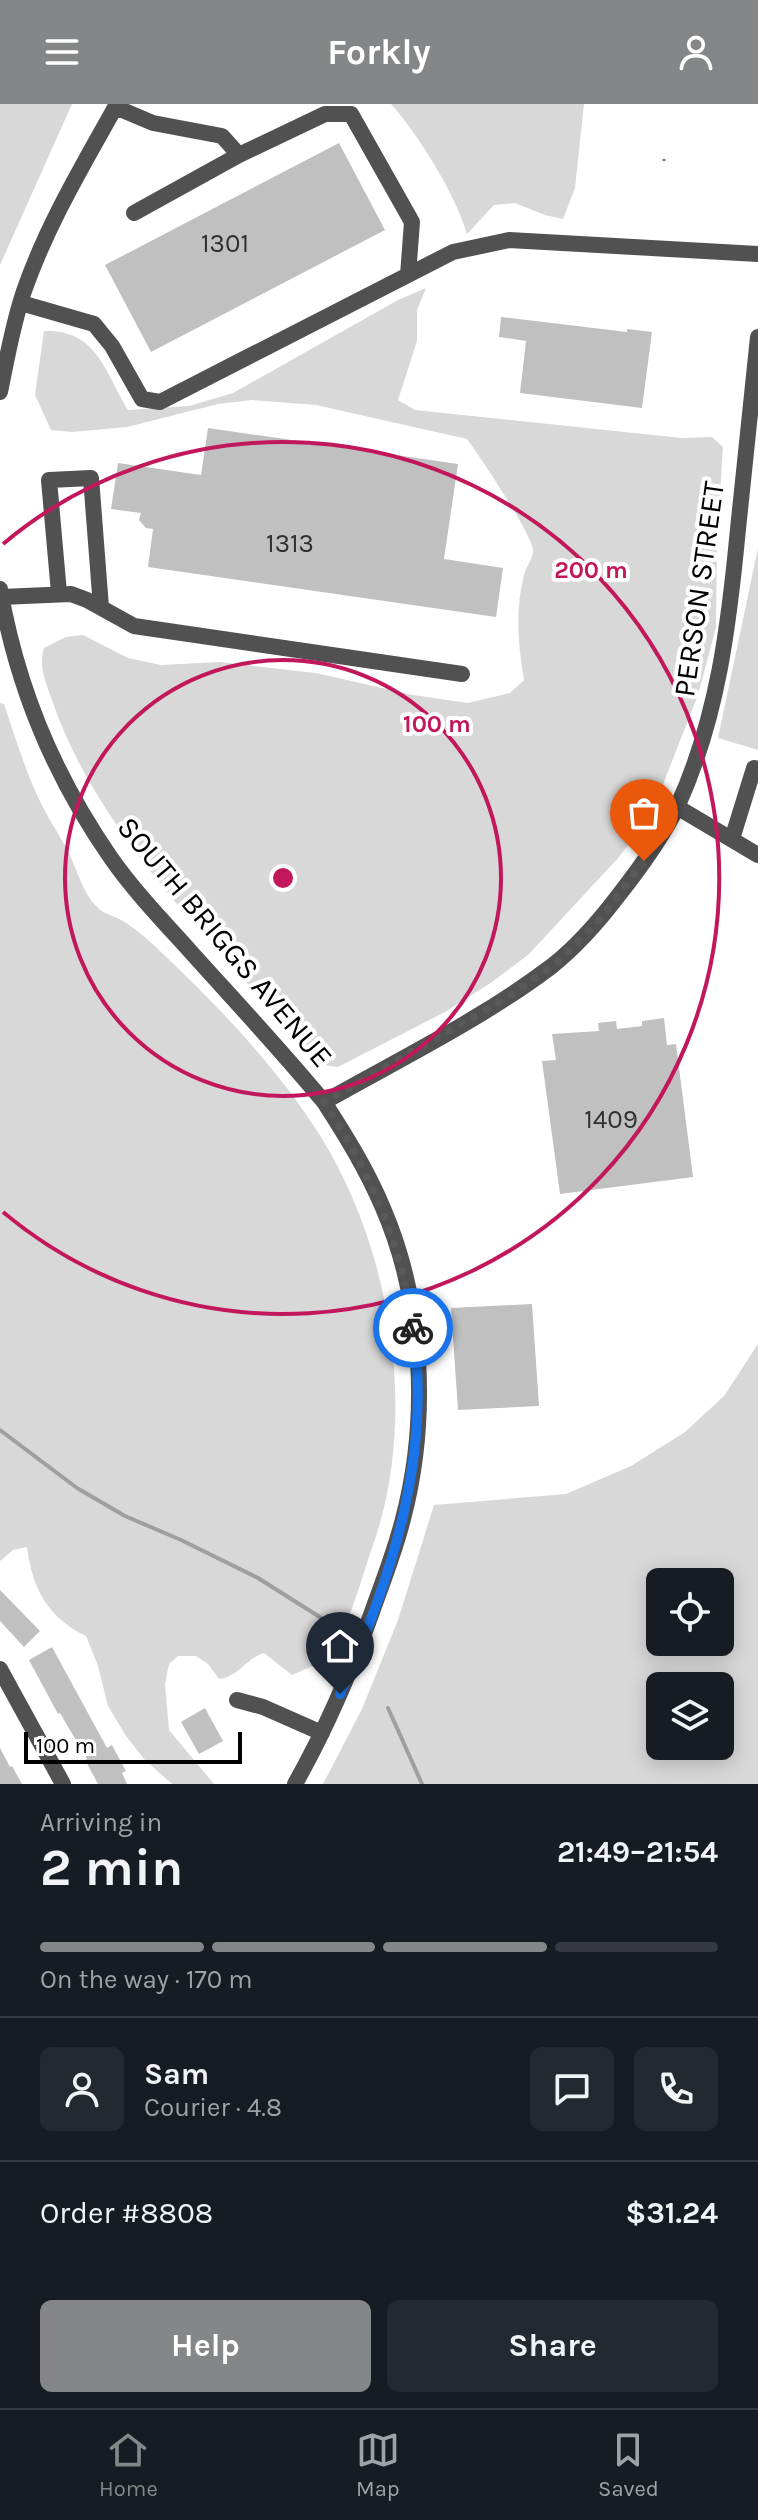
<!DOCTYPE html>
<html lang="en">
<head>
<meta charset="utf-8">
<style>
	:root { --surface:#171b24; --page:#242831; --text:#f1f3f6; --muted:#9ea1a6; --line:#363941; --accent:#858687 }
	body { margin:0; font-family:Karla,sans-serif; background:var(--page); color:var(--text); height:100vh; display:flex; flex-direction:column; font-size:30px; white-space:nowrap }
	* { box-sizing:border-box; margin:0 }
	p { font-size:26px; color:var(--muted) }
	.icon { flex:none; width:44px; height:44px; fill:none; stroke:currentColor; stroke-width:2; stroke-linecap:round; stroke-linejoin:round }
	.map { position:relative; height:1680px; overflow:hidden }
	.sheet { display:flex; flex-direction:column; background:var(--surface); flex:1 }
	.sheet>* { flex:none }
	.buttons { position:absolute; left:646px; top:1464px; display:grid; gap:16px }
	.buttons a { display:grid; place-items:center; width:88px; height:88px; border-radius:12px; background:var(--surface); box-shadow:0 4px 20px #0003; font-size:40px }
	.scale { position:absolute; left:24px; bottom:20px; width:218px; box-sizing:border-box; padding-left:8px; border:4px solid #000; border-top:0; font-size:22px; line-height:28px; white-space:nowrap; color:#000; -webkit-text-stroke:6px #fff; paint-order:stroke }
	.pin { position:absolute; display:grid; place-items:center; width:68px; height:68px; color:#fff; margin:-82px -34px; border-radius:50% 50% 50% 0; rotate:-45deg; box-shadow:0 0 8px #0007 }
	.pin .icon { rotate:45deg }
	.courier { position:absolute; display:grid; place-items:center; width:80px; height:80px; margin:-40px; border:6px solid #1a73e8; border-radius:50%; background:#fff; color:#222; box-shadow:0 2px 10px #0007 }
	.summary em { font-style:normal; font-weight:700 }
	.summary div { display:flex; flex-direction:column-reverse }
	.summary { display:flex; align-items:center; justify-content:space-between; height:136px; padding:0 40px }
	h1 { font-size:52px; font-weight:700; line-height:60px }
	.bar { display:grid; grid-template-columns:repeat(4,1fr); gap:12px 8px; align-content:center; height:96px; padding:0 40px }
	.bar i { height:10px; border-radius:6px; background:var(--line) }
	.bar .current { background:var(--accent) }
	.bar p { grid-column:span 4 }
	.line { display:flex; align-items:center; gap:20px; padding:0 40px; border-top:2px solid var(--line) }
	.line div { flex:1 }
	.round { display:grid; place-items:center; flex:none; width:84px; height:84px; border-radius:12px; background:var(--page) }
	.primary-button { display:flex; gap:16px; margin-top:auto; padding:16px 40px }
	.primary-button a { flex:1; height:92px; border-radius:12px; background:var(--accent); color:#fff; font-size:32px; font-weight:700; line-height:92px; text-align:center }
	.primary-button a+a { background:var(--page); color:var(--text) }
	header { display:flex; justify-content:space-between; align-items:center; height:104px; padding:0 40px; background:var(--accent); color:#fff; font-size:36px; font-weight:700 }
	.tabs { display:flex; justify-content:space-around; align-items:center; height:112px; border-top:2px solid var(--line); background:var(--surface); font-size:22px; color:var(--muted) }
	.tabs a { display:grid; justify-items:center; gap:4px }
	.tabs .current { color:var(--accent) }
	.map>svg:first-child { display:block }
</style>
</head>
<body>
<header><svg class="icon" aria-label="menu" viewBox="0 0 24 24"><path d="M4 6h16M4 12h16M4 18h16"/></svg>Forkly<svg class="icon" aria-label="person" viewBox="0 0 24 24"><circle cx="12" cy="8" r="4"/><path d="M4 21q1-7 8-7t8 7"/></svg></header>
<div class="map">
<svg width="758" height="1680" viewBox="0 0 758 1680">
	<rect width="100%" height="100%" fill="#fff"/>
	<path fill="#d8d8d8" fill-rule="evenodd" d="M0 0H72L0 161Z
		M391 0H584L575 84 563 115 545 111 515 99 494 101 467 130C455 89 419 32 391 0Z
		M426 184 417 206V237L398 296 415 306 682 334 712 333 723 343 717 438 716 523 698 591 651 711 619 753 529 850 492 878 445 908 338 963 323 961C228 856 98 733 52 596 46 578 38 563 44 544L66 533 83 531 128 554 161 561 220 558 316 569 413 591 468 599 510 589 524 576C518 541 515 506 524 471 526 463 533 455 533 447 534 433 479 351 467 335L316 301 252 296 218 300 127 323 73 328 51 326 35 291 44 227C97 225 105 268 128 306L189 302 233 289 398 196Z
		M758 444V646L718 634Z
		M0 599 4 600C14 630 24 662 37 691 46 711 59 730 69 749 78 768 82 788 97 803 103 810 115 812 123 817 136 825 150 837 161 848 218 902 277 963 319 1030 392 1145 419 1315 372 1444 363 1470 348 1524 333 1546 324 1559 307 1564 292 1571L264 1549C247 1554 237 1574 219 1575L208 1560 196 1552H178L169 1560 165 1580 169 1626 214 1680H172L144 1655 126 1632 108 1602 98 1562 86 1532C48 1514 32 1484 27 1443L13 1446 0 1457Z
		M758 1240V1680H323L362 1605 398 1516 434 1401 566 1390 631 1362 685 1328 724 1292ZM660 1478H720V1538H660ZM660 1582H720V1642H660Z"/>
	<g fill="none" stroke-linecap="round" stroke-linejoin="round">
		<path stroke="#9f9f9f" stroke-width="4" d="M0 1326 77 1384 125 1412 181 1436 258 1474 334 1522
			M388 1604 422 1680"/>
	</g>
	<path fill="#c0c0c0" d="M339 39 385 126 151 248 105 161Z
		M501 213 627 228V225L652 228 642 304 520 289 526 237 499 233Z
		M208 324 458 360 444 455 503 464 496 513 148 463 153 425 146 424 139 416 141 409 111 405 118 359 201 371Z
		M664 914 667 941 676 940 693 1073 560 1090 542 957 556 956 552 930 599 927 598 919 616 917 617 925 642 922V917Z
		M532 1200 539 1302 458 1306 451 1204Z
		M0 1486 40 1527 24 1543 0 1517Z
		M52 1543 107 1644 112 1641 126 1667 122 1669 127 1680H98L85 1656 87 1655 60 1609 58 1610 29 1556Z
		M205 1604 223 1637 199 1650 181 1618Z
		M0 1644 10 1663 12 1662 22 1680H0Z"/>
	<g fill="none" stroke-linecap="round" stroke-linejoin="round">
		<path stroke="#737373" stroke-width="3" stroke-dasharray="2 4" stroke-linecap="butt" d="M664 57V54"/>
		<path stroke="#515151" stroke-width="16" d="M115 3 153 19 222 32 239 51 325 10H351L412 118 408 171
			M134 109 239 51
			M21 199 94 220 112 242 142 295 160 298 453 148 509 136 758 150
			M0 288C7 254 13 219 24 187 47 121 83 61 117 0
			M0 485C17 584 54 672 111 754 134 787 163 817 190 847 235 897 281 946 324 998 346 1032 367 1066 383 1104 424 1199 429 1316 403 1415 395 1447 383 1477 372 1508 351 1567 326 1625 295 1680
			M59 489 49 376 91 374 101 503
			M1 493 71 490 87 496 134 522 462 570
			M677 703 758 751
			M732 735 754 664
			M324 998C400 955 482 915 552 862 577 842 599 817 618 792 640 764 663 733 678 701 718 613 729 520 738 425 745 361 751 297 758 233
			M0 1565 63 1680
			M237 1596 263 1603 322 1629"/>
	</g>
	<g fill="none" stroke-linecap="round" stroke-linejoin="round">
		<path stroke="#595959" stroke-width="8" stroke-dasharray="0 14.4" d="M413 1224C401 1140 370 1068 324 998L508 893 554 861 600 815 644 757"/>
		<path stroke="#1a73e8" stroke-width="10" d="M340 1590C392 1474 432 1352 413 1224"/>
	</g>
	<g fill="none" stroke="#c2185b" stroke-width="4">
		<circle cx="283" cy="774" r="218"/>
		<path d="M3 440A436 436 0 1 1 3 1108"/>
	</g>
	<g text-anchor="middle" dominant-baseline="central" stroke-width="8" stroke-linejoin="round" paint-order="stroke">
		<g font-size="26" fill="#303030">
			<text x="225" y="139">1301</text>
			<text x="290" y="439">1313</text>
			<text x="611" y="1015">1409</text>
		</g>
		<g font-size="30" fill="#000" stroke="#fff">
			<text transform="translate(699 485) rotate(-82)">PERSON STREET</text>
			<text transform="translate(225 838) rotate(50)">SOUTH BRIGGS AVENUE</text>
		</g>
	</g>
	<circle cx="283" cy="774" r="12" fill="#c2185b" stroke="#fff" stroke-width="4"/>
	<g font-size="24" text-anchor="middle" font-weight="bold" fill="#c2185b" stroke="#fff" stroke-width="8" stroke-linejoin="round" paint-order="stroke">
		<text x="591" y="474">200 m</text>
		<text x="437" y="628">100 m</text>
	</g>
</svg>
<div class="buttons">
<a><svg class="icon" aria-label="locate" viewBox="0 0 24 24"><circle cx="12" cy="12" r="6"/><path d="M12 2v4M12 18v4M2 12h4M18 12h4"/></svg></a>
<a><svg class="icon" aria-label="layers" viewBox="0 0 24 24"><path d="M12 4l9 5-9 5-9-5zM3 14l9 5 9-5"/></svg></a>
</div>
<div class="scale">100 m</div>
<div class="pin" style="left:644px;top:757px;background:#ea580c"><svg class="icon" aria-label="bag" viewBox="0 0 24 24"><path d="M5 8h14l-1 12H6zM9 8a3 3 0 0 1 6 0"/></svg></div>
<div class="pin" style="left:340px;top:1590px;background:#1f2937"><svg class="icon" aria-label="home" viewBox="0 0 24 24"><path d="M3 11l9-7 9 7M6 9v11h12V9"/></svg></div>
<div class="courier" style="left:413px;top:1224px"><svg class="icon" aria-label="bike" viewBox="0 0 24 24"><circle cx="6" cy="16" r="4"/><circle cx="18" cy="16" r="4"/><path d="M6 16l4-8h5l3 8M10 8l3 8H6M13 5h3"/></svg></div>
</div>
<section class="sheet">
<div class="summary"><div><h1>2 min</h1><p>Arriving in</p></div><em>21:49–21:54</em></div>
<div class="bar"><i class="current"></i><i class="current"></i><i class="current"></i><i></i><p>On the way · 170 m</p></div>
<div class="line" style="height:144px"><a class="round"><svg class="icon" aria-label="person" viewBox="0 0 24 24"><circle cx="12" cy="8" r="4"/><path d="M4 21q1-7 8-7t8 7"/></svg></a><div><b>Sam</b><p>Courier · 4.8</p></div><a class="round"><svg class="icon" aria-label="chat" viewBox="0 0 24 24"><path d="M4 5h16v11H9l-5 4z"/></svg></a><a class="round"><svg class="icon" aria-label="phone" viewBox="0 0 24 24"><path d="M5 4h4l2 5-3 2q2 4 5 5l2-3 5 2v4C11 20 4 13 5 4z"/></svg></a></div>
<div class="line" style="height:104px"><div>Order #8808</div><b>$31.24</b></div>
<div class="primary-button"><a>Help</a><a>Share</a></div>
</section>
<nav class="tabs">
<a class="current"><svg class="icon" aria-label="home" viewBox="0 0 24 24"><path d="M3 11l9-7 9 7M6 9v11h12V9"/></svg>Home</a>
<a><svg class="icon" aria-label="map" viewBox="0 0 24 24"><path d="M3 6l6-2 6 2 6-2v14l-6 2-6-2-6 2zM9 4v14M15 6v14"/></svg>Map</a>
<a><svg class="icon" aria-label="saved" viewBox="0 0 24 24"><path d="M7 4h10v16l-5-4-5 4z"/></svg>Saved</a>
</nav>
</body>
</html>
